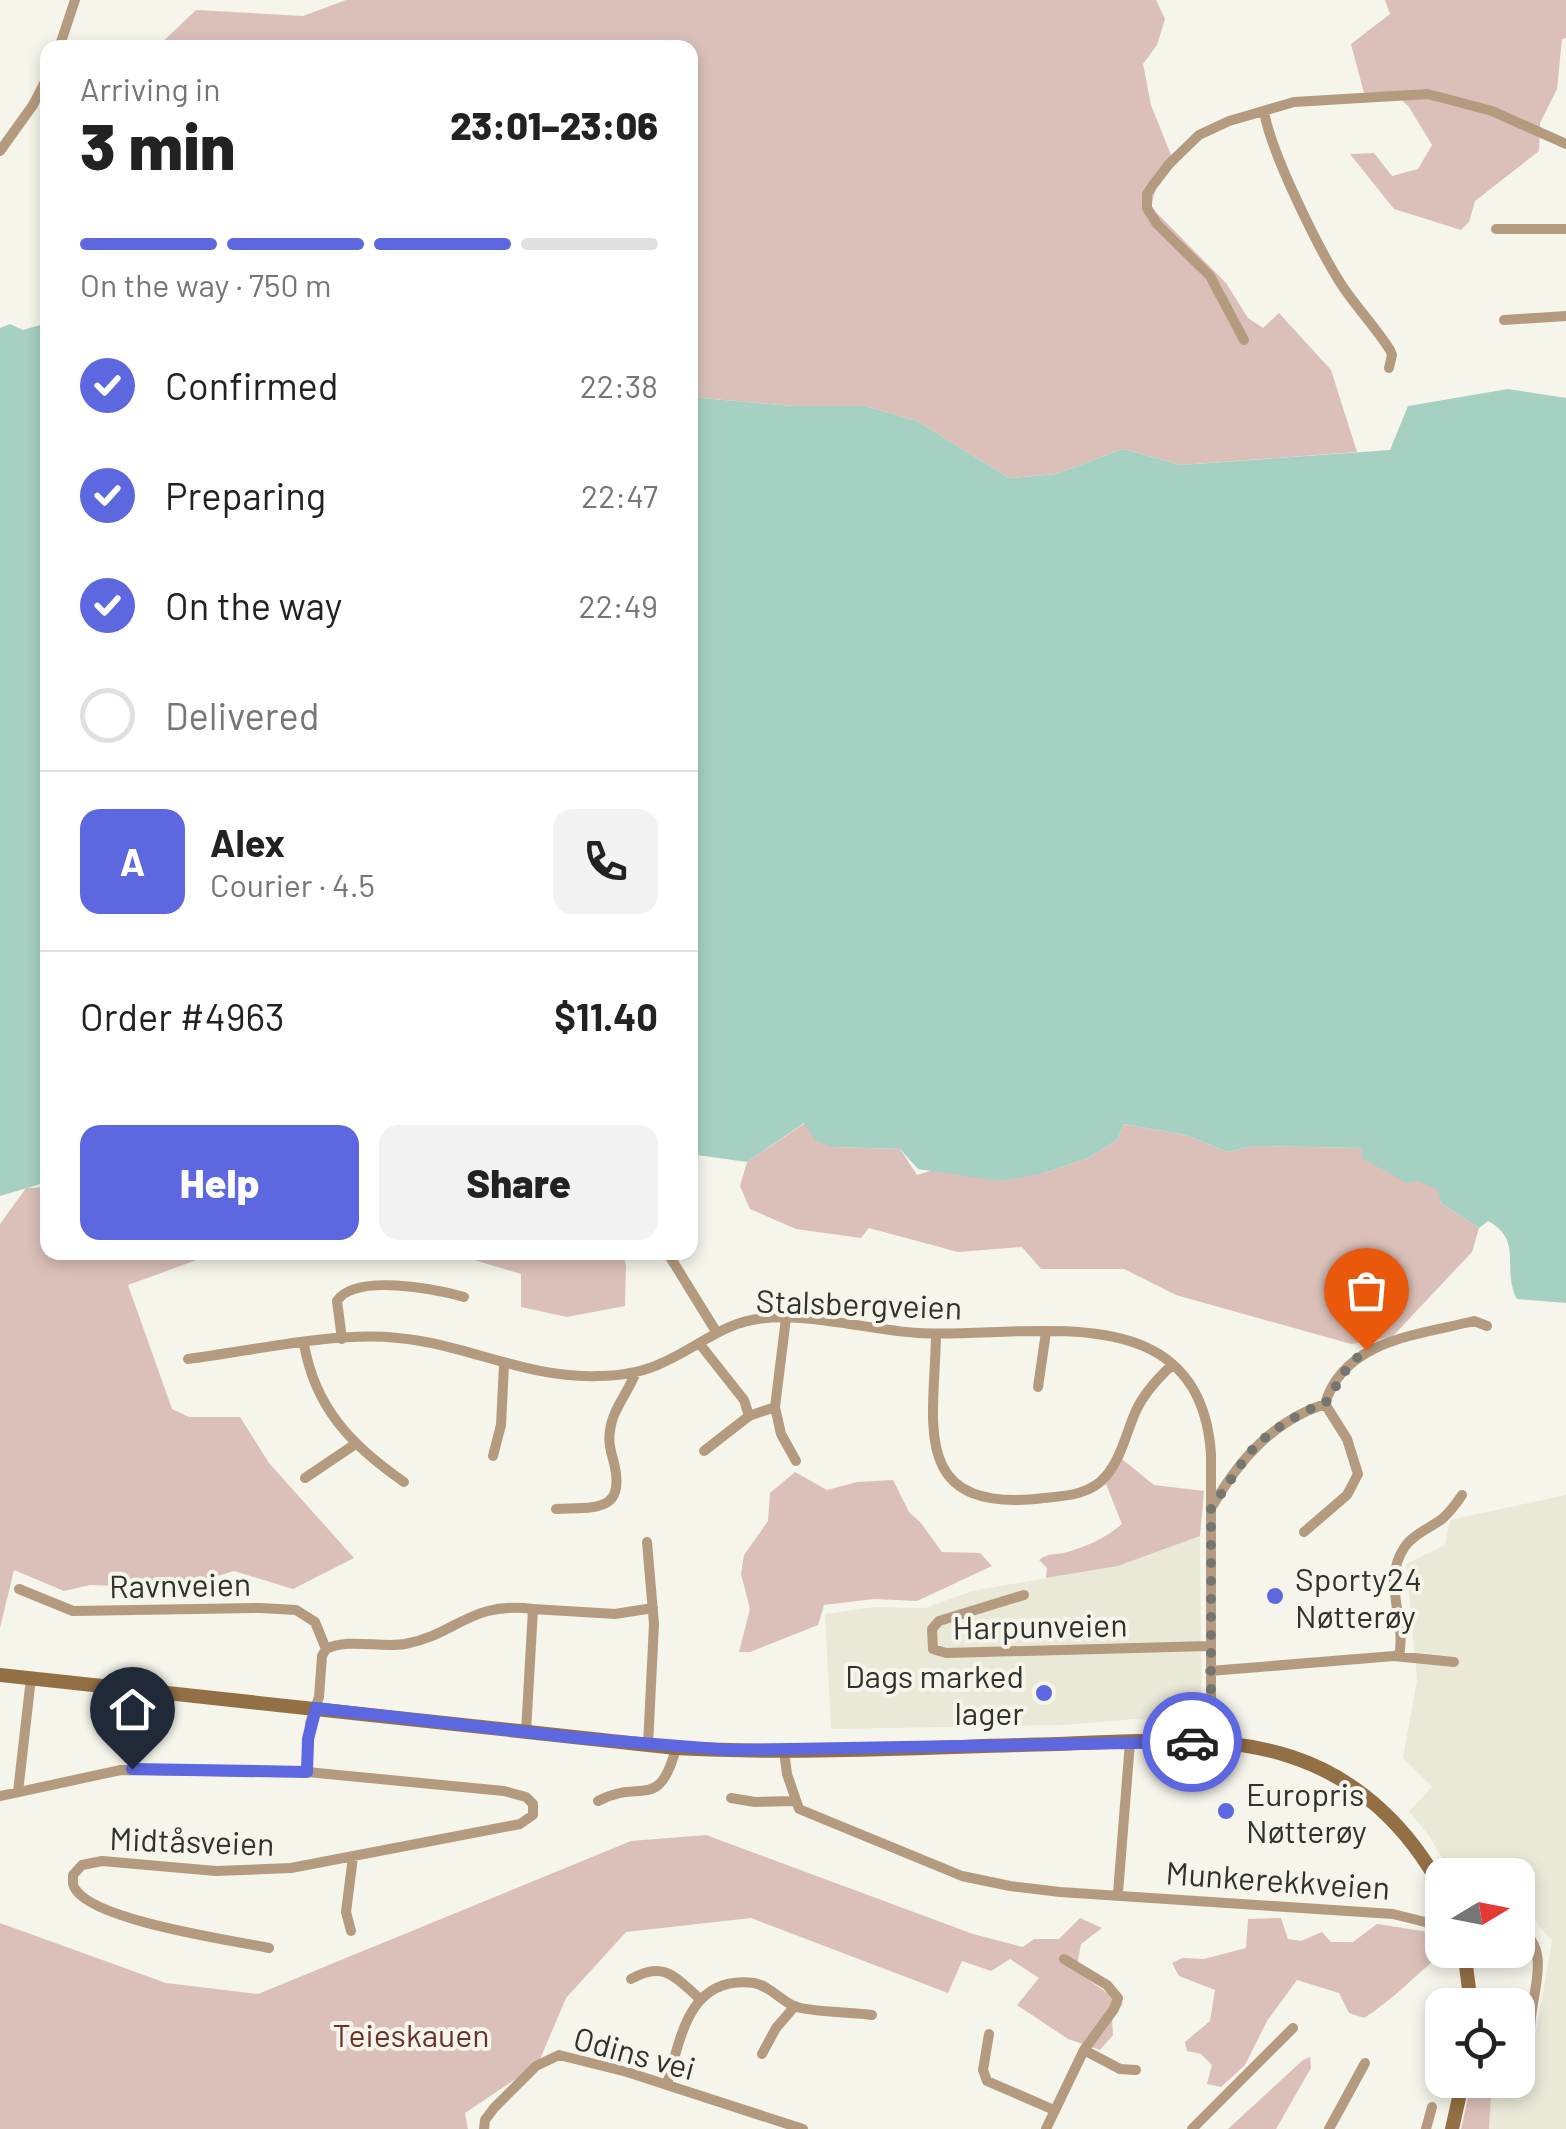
<!DOCTYPE html>
<html lang="en">
<head>
<meta charset="utf-8">
<style>
	:root { --surface:#fff; --page:#f2f2f2; --text:#222; --muted:#767676; --line:#e0e0e0; --accent:#5d67df }
	body { margin:0; font-family:Barlow,sans-serif; background:var(--page); color:var(--text); height:100vh; display:flex; flex-direction:column; font-size:38px; white-space:nowrap }
	* { box-sizing:border-box; margin:0 }
	p { font-size:32px; color:var(--muted) }
	.icon { flex:none; width:55px; height:55px; fill:none; stroke:currentColor; stroke-width:2; stroke-linecap:round; stroke-linejoin:round }
	.map { position:relative; flex:1; overflow:hidden }
	.details { position:absolute; left:40px; top:40px; width:658px; height:1220px; display:flex; flex-direction:column; background:var(--surface); border-radius:20px; box-shadow:0 5px 15px #0003 }
	.details>* { flex:none }
	.needle { width:65px; rotate:80deg }
	.fabs { position:absolute; left:1425px; top:1858px; display:grid; gap:20px }
	.fabs a { display:grid; place-items:center; width:110px; height:110px; border-radius:20px; background:var(--surface); box-shadow:0 5px 15px #0003; font-size:50px }
	.pin { position:absolute; display:grid; place-items:center; width:85px; height:85px; color:#fff; margin:-102px -42px; border-radius:50% 50% 50% 0; rotate:-45deg; box-shadow:0 0 10px #0007 }
	.pin .icon { rotate:45deg }
	.courier { position:absolute; display:grid; place-items:center; width:100px; height:100px; margin:-50px; border:8px solid #5d67df; border-radius:50%; background:#fff; color:#222; box-shadow:0 2px 12px #0007 }
	.overview em { font-style:normal; font-weight:800 }
	.overview div { display:flex; flex-direction:column-reverse }
	.overview { display:flex; align-items:center; justify-content:space-between; height:170px; padding:0 40px }
	h1 { font-size:65px; font-weight:800; line-height:75px }
	.bar { display:grid; grid-template-columns:repeat(4,1fr); gap:15px 10px; align-content:center; height:120px; padding:0 40px }
	.bar i { height:12px; border-radius:8px; background:var(--line) }
	.bar .selected { background:var(--accent) }
	.bar p { grid-column:span 4 }
	.line { display:flex; align-items:center; gap:25px; padding:0 40px; border-top:2px solid var(--line) }
	.line div { flex:1 }
	.round { display:grid; place-items:center; flex:none; width:105px; height:105px; border-radius:20px; background:var(--page) }
	ol { padding:0 40px; list-style:none }
	li { display:flex; align-items:center; gap:30px; height:110px }
	li p { margin-inline-start:auto }
	li .icon { padding:10px; border-radius:50%; background:var(--accent); color:#fff; stroke-width:4 }
	li:last-child { color:var(--muted) }
	li i { width:55px; height:55px; border:5px solid var(--line); border-radius:50% }
	.cta { display:flex; gap:20px; margin-top:auto; padding:20px 40px }
	.cta a { flex:1; height:115px; border-radius:20px; background:var(--accent); color:#fff; font-size:40px; font-weight:800; line-height:115px; text-align:center }
	.cta a+a { background:var(--page); color:var(--text) }
	.map>svg:first-child { display:block }
</style>
</head>
<body>
<div class="map">
<svg width="1566" height="2129" viewBox="0 0 1566 2129">
	<rect width="100%" height="100%" fill="#f5f5eb"/>
	<path fill="#eae9d8" d="M1566 1495V2129H1489L1492 2080H1518V2047L1527 2048 1536 2032 1552 1941 1533 1919 1518 1916V1875H1452L1429 1836 1409 1811 1432 1787 1403 1758 1417 1680 1406 1564 1445 1545 1450 1520Z
		M1200 1536 1202 1724 1134 1719 1064 1725 831 1729 825 1614 875 1607 925 1608 972 1591 1118 1566Z"/>
	<path fill="#dac0b9" d="M346 0H1156L1165 19 1157 45 1143 64 1151 105 1175 165 1156 187 1151 207 1226 283 1248 318 1263 328 1279 313 1331 370 1357 452 1181 465 1123 449 1056 474 1009 478 917 421 865 406H793L690 397V48H156L196 10 303 16Z
		M1385 0H1566V38L1562 39 1557 89 1540 123 1539 151 1475 201 1469 222 1461 230 1394 209 1350 154 1374 153 1392 176 1418 169 1432 145 1409 107 1394 93H1364L1351 44 1390 14Z
		M805 1123 834 1147 900 1149 917 1175 933 1170 969 1175 1041 1174 1088 1158 1117 1140 1124 1124 1186 1135 1228 1152 1252 1146 1363 1148 1439 1190 1441 1203 1479 1228 1472 1252 1392 1337 1351 1344 1176 1295 1124 1269H1041L1022 1247 958 1252 869 1228 861 1238 796 1229 750 1209 740 1186 747 1162Z
		M47 1187 48 1252 216 1253 128 1285 172 1409 189 1417H240L269 1463 354 1558 293 1589 234 1571 179 1588 90 1585 64 1591 14 1570 0 1628V1224L26 1188Z
		M451 1253H623L626 1266 625 1306 567 1317 521 1307V1274Z
		M1122 1459 1154 1485 1204 1491 1200 1536 1118 1566 1046 1578 1047 1568 1039 1560C1048 1553 1053 1555 1063 1553 1084 1548 1106 1538 1122 1524L1106 1484Z
		M795 1472 827 1490 857 1482 893 1480 909 1512 921 1523 942 1552 980 1553 992 1566 917 1601 874 1599 824 1605 818 1625 750 1652H739L750 1609 741 1574 744 1555 768 1521 770 1493Z
		M706 1835 973 1934 1023 1947 1034 1939H1059L1080 1918 1102 1928 1081 1944 1076 1971 1123 2004 1112 2017 1113 2035 1100 2050 1068 2039 1017 2005 1039 1978 1010 1959 991 1971 962 1961 948 1993 751 1918 626 1932 566 1998 538 2064 465 2113 468 2129H0V1923L166 1983 258 1994 631 1841Z
		M1281 1918 1288 1939 1301 1941 1322 1932 1331 1942H1353L1377 1924 1435 1933 1442 1954C1415 1975 1393 2000 1364 2018L1349 2013 1339 1993 1297 1980 1267 2021 1245 2065 1221 2087 1207 2084 1212 2065 1201 2054 1187 2051 1185 2042 1210 2021 1215 1990 1179 1976 1172 1963 1182 1958 1204 1959 1246 1948 1248 1919Z
		M1310 2057 1311 2068 1276 2129H1228L1303 2060Z
		M1472 2080H1492L1489 2129H1461Z"/>
	<path fill="#a6d0c2" d="M47 323V1182L0 1196V328L10 324 23 330Z
		M1508 389 1566 398V1303L1517 1299C1501 1270 1524 1240 1488 1221L1479 1228 1441 1203 1438 1190 1418 1181 1407 1183 1362 1158V1148L1252 1146 1228 1152 1186 1135 1124 1124 1117 1140 1088 1158 1041 1174 999 1181 918 1169 900 1149 834 1147 816 1141 804 1123 747 1162 690 1154V397L793 406H865L917 421 1009 478 1056 474 1123 449 1181 465 1390 450 1408 406Z"/>
	<g fill="none" stroke-linecap="round" stroke-linejoin="round">
		<path stroke="#b49b7f" stroke-width="10" d="M59 48 75 0
			M1264 111C1270 151 1320 252 1343 287 1358 309 1376 328 1390 350L1392 355 1389 368
			M0 151 33 105 48 76
			M1496 229H1566
			M1504 320 1566 316
			M1244 340 1210 276 1157 224 1147 208V194L1153 185 1169 164 1199 135 1229 121 1294 102 1428 94 1492 111 1566 144
			M667 1252 717 1333
			M786 1318 775 1407 781 1434 796 1461
			M936 1334C935 1420 908 1510 1035 1499 1059 1496 1089 1497 1106 1476 1121 1458 1126 1434 1135 1413 1143 1394 1157 1379 1172 1365
			M342 1339 337 1301C355 1273 436 1289 464 1297
			M699 1343 744 1400 749 1416
			M304 1344C315 1408 352 1446 404 1482
			M188 1359C252 1351 334 1331 398 1338 467 1344 527 1379 598 1376 620 1376 644 1372 664 1362 694 1349 720 1326 752 1320 799 1310 869 1330 918 1333 1028 1339 1200 1291 1211 1454V1742
			M1038 1387 1046 1332
			M1325 1404C1344 1340 1418 1335 1474 1321L1487 1326
			M704 1451 749 1416 775 1407
			M493 1456 501 1425 504 1365
			M305 1478 354 1445
			M1213 1505C1240 1459 1273 1421 1325 1404L1347 1439 1358 1474 1347 1495 1304 1532
			M556 1509C595 1507 626 1513 614 1463 611 1452 608 1442 610 1431 612 1410 629 1391 636 1372
			M647 1542 654 1624 648 1745
			M19 1589 73 1611 260 1608 296 1610 315 1622 326 1649 322 1656 319 1697 310 1723 307 1772 504 1791 526 1797 533 1804V1815L520 1824 291 1868 216 1871 102 1861 82 1865 73 1875C73 1882 72 1885 76 1890 97 1921 230 1940 269 1948
			M1024 1595 939 1621 932 1629 933 1649 946 1653 1209 1646
			M533 1609 615 1614 653 1608
			M326 1649C349 1638 380 1648 405 1644 458 1634 469 1601 533 1609L526 1732
			M1399 1656C1407 1619 1381 1583 1404 1548 1412 1535 1430 1528 1442 1519 1450 1512 1456 1504 1462 1495
			M1210 1671 1394 1656 1454 1662
			M784 1751 787 1774 799 1809 962 1876 1010 1886 1060 1892 1393 1914 1433 1924
			M18 1792 31 1678
			M0 1796 121 1770 307 1772
			M731 1798 755 1802 795 1801
			M598 1801C640 1778 659 1813 676 1748
			M1118 1893 1130 1742
			M1518 1929C1555 1948 1529 1998 1530 2031
			M351 1931 346 1912 353 1857
			M1064 1959 1107 1985 1118 1998 1114 2009 1084 2050
			M631 1979C664 1960 675 1977 700 1999
			M989 2034 983 2070 987 2081 1054 2110
			M762 2054 776 2028 795 2006
			M667 2084C681 2038 688 1975 754 1983 770 1986 780 2000 794 2006 807 2012 854 2012 872 2015
			M484 2129 485 2120 494 2108 536 2066 559 2055 627 2072 803 2129
			M1046 2129 1084 2050 1120 2069 1136 2070
			M1192 2129 1293 2028
			M1329 2129 1365 2063
			M1426 2129 1432 2107"/>
		<path stroke="#936f45" stroke-width="14" d="M0 1675 676 1748C803 1755 930 1747 1057 1744 1135 1742 1218 1732 1292 1757 1359 1779 1410 1829 1442 1890
			M1464 1950 1471 2005
			M1452 2129 1463 2080"/>
	</g>
	<g fill="none" stroke-linecap="round" stroke-linejoin="round">
		<path stroke="#767670" stroke-width="10" stroke-dasharray="0 18" d="M1192 1742H1211V1509L1248 1454 1270 1433 1305 1411 1325 1404 1349 1365 1366 1350"/>
		<path stroke="#5d67df" stroke-width="12" d="M132 1769 307 1772 308 1739 316 1708 578 1738 730 1750 1192 1742"/>
	</g>
	<g fill="#5d67df" stroke="#f5f5eb" stroke-width="4">
		<circle cx="1275" cy="1596" r="10"/>
		<circle cx="1044" cy="1693" r="10"/>
		<circle cx="1226" cy="1811" r="10"/>
	</g>
	<g text-anchor="middle" dominant-baseline="central" stroke-width="8" stroke-linejoin="round" paint-order="stroke">
		<g font-size="32" fill="#31312d" stroke="#f5f5eb">
			<text transform="translate(859 1303) rotate(2)">Stalsbergveien</text>
			<text transform="translate(180 1584) rotate(-1)">Ravnveien</text>
			<text transform="translate(1040 1625) rotate(-1)">Harpunveien</text>
			<text transform="translate(192 1840) rotate(2)">Midtåsveien</text>
			<text transform="translate(1278 1879) rotate(4)">Munkerekkveien</text>
			<text transform="translate(635 2052) rotate(15)">Odins vei</text>
		</g>
		<g font-size="32" fill="#31312d" stroke="#f5f5eb" text-anchor="start">
			<text x="1295" y="1578">Sporty24<tspan x="1295" dy="37">Nøtterøy</tspan></text>
			<text x="1024" y="1675" text-anchor="end">Dags marked<tspan x="1024" dy="37">lager</tspan></text>
			<text x="1246" y="1793">Europris<tspan x="1246" dy="37">Nøtterøy</tspan></text>
		</g>
		<g font-size="32" fill="#693427" stroke="#f5f5eb">
			<text x="411" y="2034">Teieskauen</text>
		</g>
	</g>
</svg>
<div class="fabs">
<a><svg class="needle" viewBox="-14 -14 28 28"><path d="M0-13l5 13h-10z" fill="#e53935"/><path d="M0 13l5-13h-10z" fill="#767676"/></svg></a>
<a><svg class="icon" aria-label="locate" viewBox="0 0 24 24"><circle cx="12" cy="12" r="6"/><path d="M12 2v4M12 18v4M2 12h4M18 12h4"/></svg></a>
</div>
<div class="pin" style="left:1366px;top:1350px;background:#ea580c"><svg class="icon" aria-label="bag" viewBox="0 0 24 24"><path d="M5 8h14l-1 12H6zM9 8a3 3 0 0 1 6 0"/></svg></div>
<div class="pin" style="left:132px;top:1769px;background:#1f2937"><svg class="icon" aria-label="home" viewBox="0 0 24 24"><path d="M3 11l9-7 9 7M6 9v11h12V9"/></svg></div>
<div class="courier" style="left:1192px;top:1742px"><svg class="icon" aria-label="car" viewBox="0 0 24 24"><path d="M5 17H2v-5l4-1 3-4h7l3 4 3 1v5h-3M9 17h6M6 11h13"/><circle cx="7" cy="17" r="2"/><circle cx="17" cy="17" r="2"/></svg></div>
<section class="details">
<div class="overview"><div><h1>3 min</h1><p>Arriving in</p></div><em>23:01–23:06</em></div>
<div class="bar"><i class="selected"></i><i class="selected"></i><i class="selected"></i><i></i><p>On the way · 750 m</p></div>
<ol>
<li><svg class="icon" aria-label="check" viewBox="0 0 24 24"><path d="M5 12l5 5 9-10"/></svg>Confirmed<p>22:38</p></li>
<li><svg class="icon" aria-label="check" viewBox="0 0 24 24"><path d="M5 12l5 5 9-10"/></svg>Preparing<p>22:47</p></li>
<li><svg class="icon" aria-label="check" viewBox="0 0 24 24"><path d="M5 12l5 5 9-10"/></svg>On the way<p>22:49</p></li>
<li><i></i>Delivered</li>
</ol>
<div class="line" style="height:180px"><b class="round" style="background:var(--accent);color:#fff">A</b><div><b>Alex</b><p>Courier · 4.5</p></div><a class="round"><svg class="icon" aria-label="phone" viewBox="0 0 24 24"><path d="M5 4h4l2 5-3 2q2 4 5 5l2-3 5 2v4C11 20 4 13 5 4z"/></svg></a></div>
<div class="line" style="height:130px"><div>Order #4963</div><b>$11.40</b></div>
<div class="cta"><a>Help</a><a>Share</a></div>
</section>
</div>
</body>
</html>
